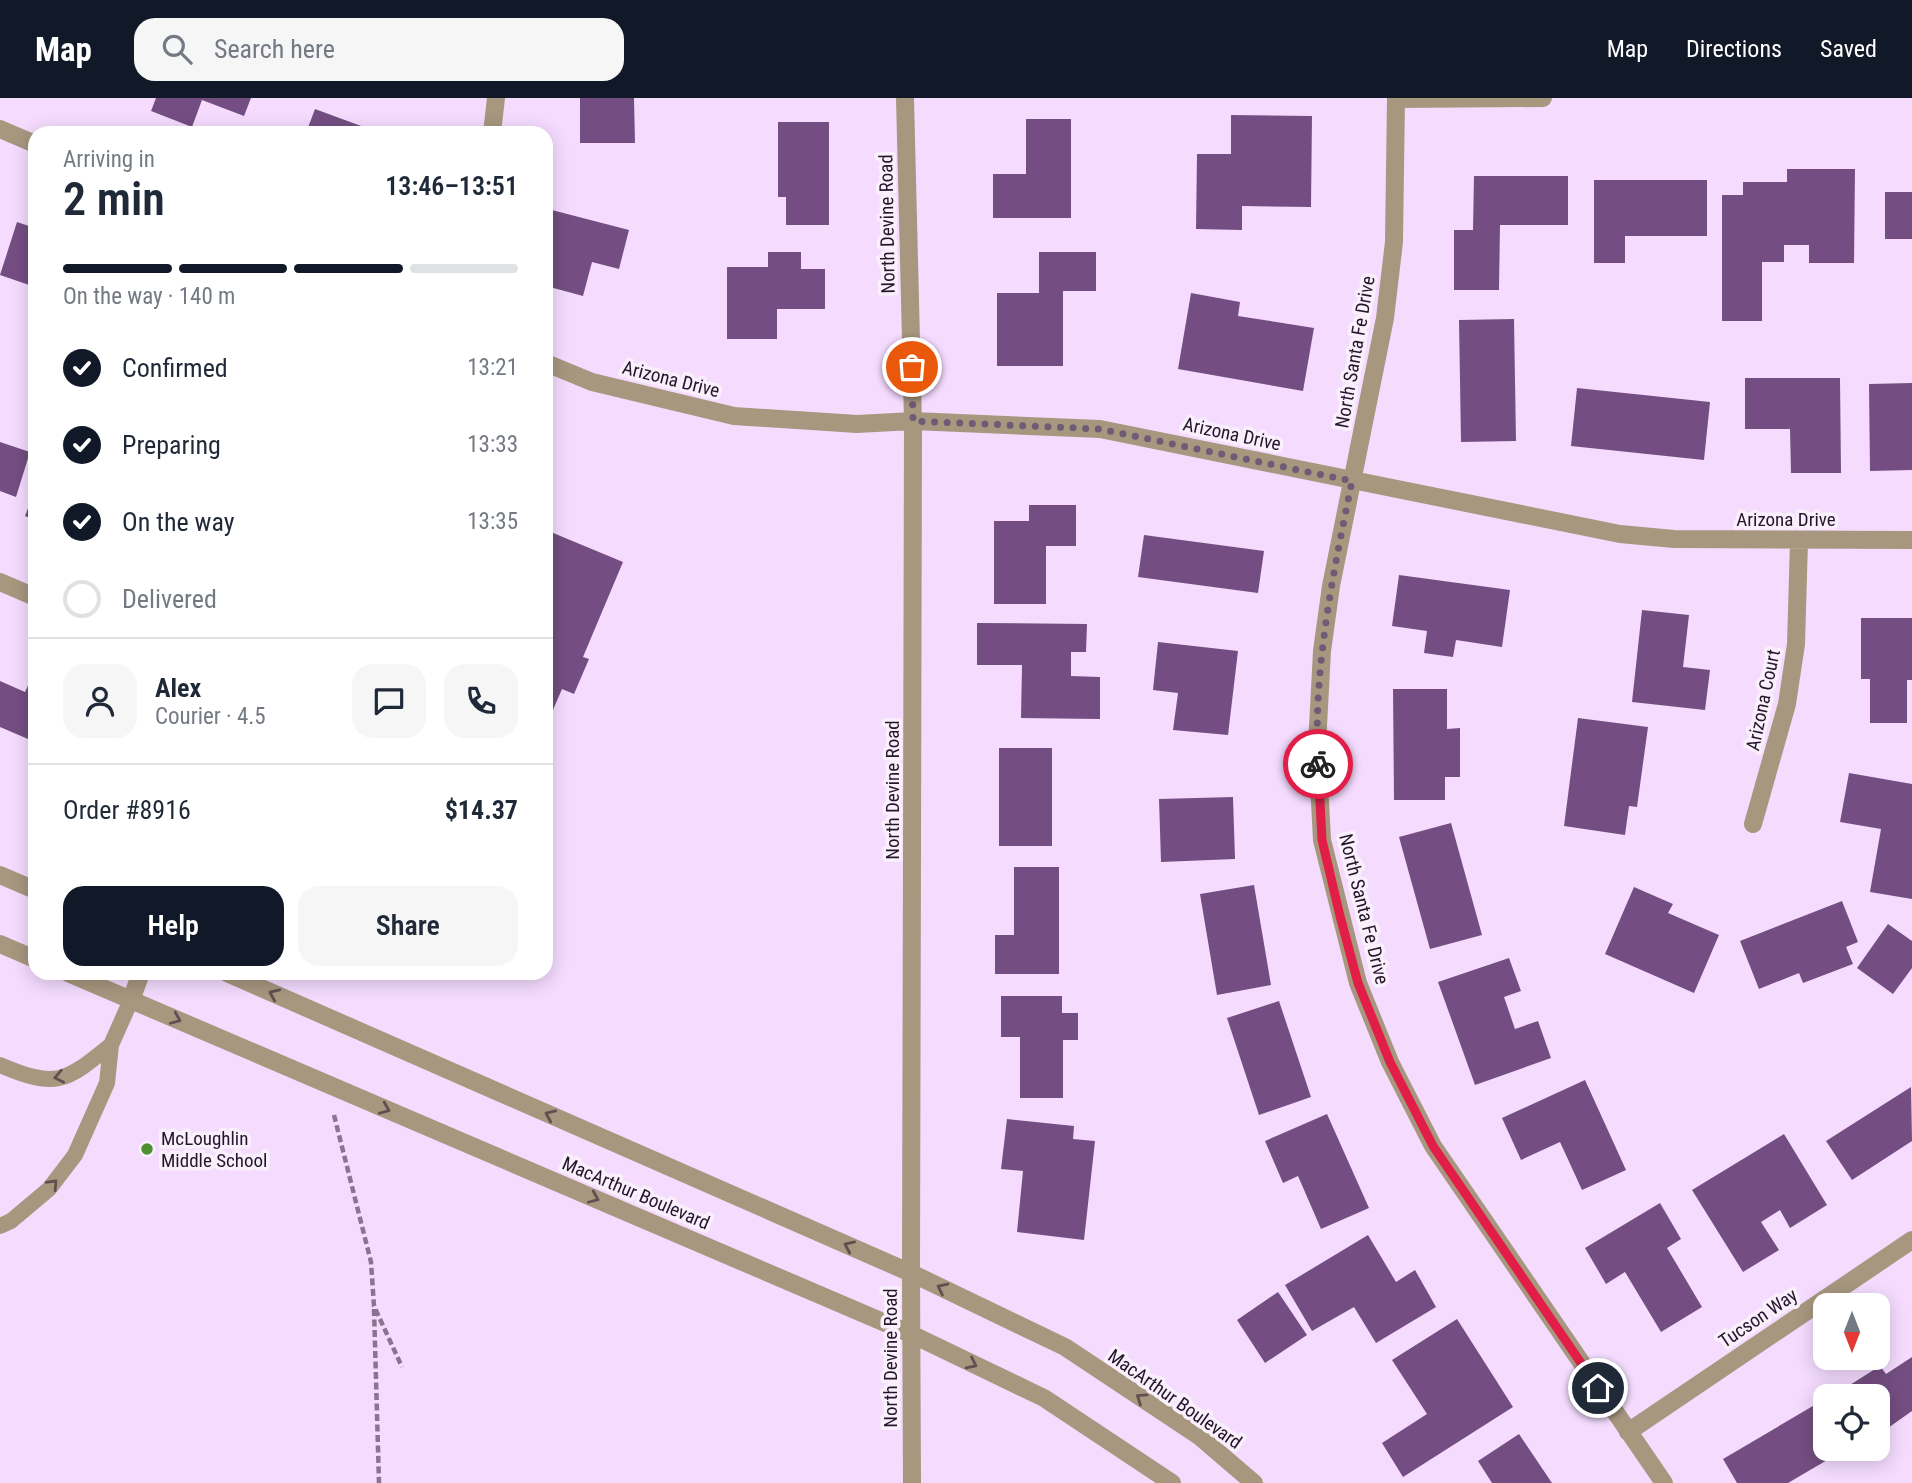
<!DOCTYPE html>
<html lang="en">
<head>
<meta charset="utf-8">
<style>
	:root { --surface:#fff; --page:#f6f6f7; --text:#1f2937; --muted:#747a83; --line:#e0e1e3; --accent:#111827 }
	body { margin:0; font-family:"Roboto Condensed",sans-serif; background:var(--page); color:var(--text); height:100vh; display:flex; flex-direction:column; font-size:26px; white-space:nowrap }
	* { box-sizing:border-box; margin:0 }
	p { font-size:23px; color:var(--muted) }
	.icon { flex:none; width:38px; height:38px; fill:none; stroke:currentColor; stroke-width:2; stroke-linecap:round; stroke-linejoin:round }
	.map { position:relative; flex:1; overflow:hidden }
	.panel { position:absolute; left:28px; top:28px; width:525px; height:854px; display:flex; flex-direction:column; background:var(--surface); border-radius:21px; box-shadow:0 4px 18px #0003 }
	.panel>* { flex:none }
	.needle { width:46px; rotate:180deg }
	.tools { position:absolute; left:1813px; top:1195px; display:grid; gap:14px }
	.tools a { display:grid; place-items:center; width:77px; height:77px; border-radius:14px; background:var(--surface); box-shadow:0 4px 18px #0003; font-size:35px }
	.pin { position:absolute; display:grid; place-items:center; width:60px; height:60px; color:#fff; margin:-30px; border:4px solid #fff; border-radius:50%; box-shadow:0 2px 7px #0007 }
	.courier { position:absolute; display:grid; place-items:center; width:70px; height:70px; margin:-35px; border:5px solid #e11d48; border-radius:50%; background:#fff; color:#222; box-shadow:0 2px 9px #0007 }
	.head em { font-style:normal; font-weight:600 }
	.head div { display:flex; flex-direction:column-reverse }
	.head { display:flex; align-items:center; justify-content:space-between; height:119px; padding:0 35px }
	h1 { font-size:46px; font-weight:600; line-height:52px }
	.bar { display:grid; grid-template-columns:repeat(4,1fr); gap:10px 7px; align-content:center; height:84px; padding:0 35px }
	.bar i { height:9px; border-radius:5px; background:var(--line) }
	.bar .current { background:var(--accent) }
	.bar p { grid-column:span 4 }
	.line { display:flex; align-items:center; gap:18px; padding:0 35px; border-top:2px solid var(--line) }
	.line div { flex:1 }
	.round { display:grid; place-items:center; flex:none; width:74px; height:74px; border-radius:21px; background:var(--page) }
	ol { padding:0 35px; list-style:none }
	li { display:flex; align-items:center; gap:21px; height:77px }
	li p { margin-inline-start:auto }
	li .icon { padding:7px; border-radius:50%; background:var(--accent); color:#fff; stroke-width:4 }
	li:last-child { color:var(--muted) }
	li i { width:38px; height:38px; border:4px solid var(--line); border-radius:50% }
	.cta { display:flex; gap:14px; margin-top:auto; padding:14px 35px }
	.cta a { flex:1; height:80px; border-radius:21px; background:var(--accent); color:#fff; font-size:28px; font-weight:600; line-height:80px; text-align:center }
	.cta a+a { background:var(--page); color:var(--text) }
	header { display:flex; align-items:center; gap:42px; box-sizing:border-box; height:98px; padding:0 35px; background:var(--accent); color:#fff }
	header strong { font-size:33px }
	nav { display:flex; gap:38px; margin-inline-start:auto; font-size:24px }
	.search { width:490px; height:63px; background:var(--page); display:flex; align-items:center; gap:18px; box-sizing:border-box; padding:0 24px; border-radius:21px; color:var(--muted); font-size:26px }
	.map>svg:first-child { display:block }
</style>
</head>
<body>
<header>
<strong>Map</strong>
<div class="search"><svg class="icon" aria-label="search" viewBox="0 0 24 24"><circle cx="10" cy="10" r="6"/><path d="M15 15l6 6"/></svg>Search here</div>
<nav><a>Map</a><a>Directions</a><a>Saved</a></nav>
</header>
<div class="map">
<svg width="1912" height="1385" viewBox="0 0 1912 1385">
	<rect width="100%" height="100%" fill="#f5dcff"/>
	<path fill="#744e82" d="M156 0H251L244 18 202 2 192 29 151 13Z
		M580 0H634L635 45H580Z
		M315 11 380 35H306Z
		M1231 17 1312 18 1311 109 1242 108V132L1196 131 1197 56H1231Z
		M1026 21H1071V120H993V76H1026Z
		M778 24H829V127H786V99H778Z
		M1787 71H1855L1854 165H1809V147H1784V164H1762V223H1722V97H1743V84H1787Z
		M1474 78H1568V127H1500L1499 192H1454V132H1473Z
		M1594 82H1707V138H1625V165H1594Z
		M1885 94H1912V141H1885Z
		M548 111 629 132 619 171 592 164 583 198 546 188Z
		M17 124 35 130V189L0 177Z
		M768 154H801V171H825V211H777V241H727V169H768Z
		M1039 154H1096V193H1063V268H997V195H1039Z
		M1191 195 1240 204 1238 218 1314 230 1303 293 1178 271Z
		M1514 221 1516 343 1461 344 1459 222Z
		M1745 280H1840L1841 375H1791L1790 331H1745Z
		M1912 285V372L1870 373 1869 286Z
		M1577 290 1710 304 1704 362 1571 348Z
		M0 344 30 354 16 399 0 393Z
		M35 392V422L25 418Z
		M1029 407H1076V448H1046V506H994V423H1029Z
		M546 432 623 464 583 559 589 561 574 596 562 591 546 628Z
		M1144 437 1264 453 1258 495 1138 479Z
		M1399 477 1510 492 1502 549 1456 542 1453 559 1424 555 1427 533 1392 528Z
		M1642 512 1689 517 1683 569 1710 572 1705 612 1632 604Z
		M1861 520H1912V582H1907V625H1870V581H1861Z
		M977 525 1087 526 1086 554H1071V578L1100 579V621L1021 620 1022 567H977Z
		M1158 544 1238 553 1228 637 1173 632 1178 595 1153 592Z
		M32 579 35 580V644L0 629V583L25 594Z
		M1393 591H1447V631L1460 630V679H1445V702H1394Z
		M1578 620 1648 629 1637 709 1629 708 1625 737 1564 728Z
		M999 650H1052V748H999Z
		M1849 675 1912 686V801L1870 794 1881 731 1840 724Z
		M1233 699 1235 761 1161 764 1159 701Z
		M1451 725 1482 837 1430 851 1399 739Z
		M1014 769H1059V876H995V837H1014Z
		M1254 787 1271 887 1217 897 1200 796Z
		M1634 789 1673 806 1668 815 1719 837 1694 895 1605 856Z
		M1842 803 1858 844 1846 849 1853 866 1803 885 1799 875 1759 891 1740 843Z
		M1888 826 1912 843V870L1893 896 1857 870Z
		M1509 860 1521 893 1504 899 1515 931 1538 923 1551 960 1475 987 1438 884Z
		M1001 898H1062V915H1078V942H1063V1000H1020V939H1001Z
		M1279 903 1311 999 1259 1017 1227 920Z
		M1585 982 1626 1072 1582 1092 1560 1044 1521 1062 1502 1020Z
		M1911 989 1912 1043 1852 1082 1826 1043Z
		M1327 1016 1369 1110 1321 1131 1298 1078 1283 1085 1265 1043Z
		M1007 1021 1074 1028 1073 1041 1095 1043 1084 1142 1017 1134 1023 1073 1001 1071Z
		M1784 1036 1827 1107 1790 1130 1780 1112 1761 1124 1779 1152 1743 1174 1692 1092Z
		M1660 1105 1681 1141 1667 1150 1702 1209 1661 1234 1625 1174 1606 1186 1585 1150Z
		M1368 1137 1396 1184 1415 1172 1436 1209 1376 1245 1354 1209 1312 1233 1285 1187Z
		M1278 1194 1307 1237 1265 1265 1237 1222Z
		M1457 1221 1513 1309 1403 1379 1382 1345 1427 1316 1392 1262Z
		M1912 1259V1313L1878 1337V1298H1851L1845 1290 1880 1268 1886 1276Z
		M1818 1305 1825 1317V1351H1846L1788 1385H1737L1723 1361Z
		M1519 1336 1552 1385H1492L1478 1363Z"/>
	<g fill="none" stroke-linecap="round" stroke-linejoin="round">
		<path stroke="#897491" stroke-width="4.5" stroke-dasharray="7 3.5" stroke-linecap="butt" d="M334 1017 371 1164 374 1208 402 1269
			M374 1211 379 1385"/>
		<path stroke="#a7977f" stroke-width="16" d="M0 967C57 991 65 984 111 947
			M0 1128 11 1123 49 1091 75 1057 107 985 111 947 131 902"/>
		<path stroke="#a7977f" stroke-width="18" d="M905 0 913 323 911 1175
			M1396 0 1394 144 1385 220 1331 488 1322 553 1317 647 1322 742 1358 885 1390 964 1433 1048 1664 1385
			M1396 1 1543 0
			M0 31 35 46
			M492 35 496 0
			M546 265 592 284 734 318 857 326 913 323 1100 331 1620 436 1674 441 1912 442
			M0 484 35 499
			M1753 726 1787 606 1796 546 1799 443
			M131 902 141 875
			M1628 1334 1912 1142"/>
		<path stroke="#a7977f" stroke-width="18" d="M0 777 35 792
			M0 846 35 861
			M68 875 911 1236 1044 1300 1172 1385
			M227 875 911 1175 1065 1249 1199 1338 1254 1385
			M911 1175 912 1385"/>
	</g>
	<defs><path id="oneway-chevron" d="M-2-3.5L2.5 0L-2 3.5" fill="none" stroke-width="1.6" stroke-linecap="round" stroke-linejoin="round" transform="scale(1.75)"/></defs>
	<g stroke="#605051">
		<use href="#oneway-chevron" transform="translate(274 896) rotate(-156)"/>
		<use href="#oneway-chevron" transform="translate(176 921) rotate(23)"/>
		<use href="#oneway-chevron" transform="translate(59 979) rotate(169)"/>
		<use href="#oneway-chevron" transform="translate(385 1011) rotate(23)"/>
		<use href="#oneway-chevron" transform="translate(550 1017) rotate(-156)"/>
		<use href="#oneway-chevron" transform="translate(53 1086) rotate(-47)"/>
		<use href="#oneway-chevron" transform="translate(594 1100) rotate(23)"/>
		<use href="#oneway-chevron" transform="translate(849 1148) rotate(-156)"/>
		<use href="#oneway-chevron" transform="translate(942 1190) rotate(-154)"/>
		<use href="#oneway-chevron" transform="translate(972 1266) rotate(26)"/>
		<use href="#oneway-chevron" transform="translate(1141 1300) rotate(-146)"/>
	</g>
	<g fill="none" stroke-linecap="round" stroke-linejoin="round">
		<path stroke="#6e5b75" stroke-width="7" stroke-dasharray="0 12.6" d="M912 269 913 323 1100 331 1352 383C1333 476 1313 571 1318 666"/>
		<path stroke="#e11d48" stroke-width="9" d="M1318 666 1322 742 1340 818 1358 885 1390 964 1433 1048 1598 1290"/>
	</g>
	<circle fill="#4f8f31" stroke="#f9f0fc" stroke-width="2.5" cx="147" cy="1051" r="7"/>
	<g text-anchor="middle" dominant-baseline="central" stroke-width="7" stroke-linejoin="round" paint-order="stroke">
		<g font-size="19" fill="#25152b" stroke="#f9f0fc">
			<text transform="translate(887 126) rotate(-91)">North Devine Road</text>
			<text transform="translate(1355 254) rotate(-80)">North Santa Fe Drive</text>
			<text transform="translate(671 281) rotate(14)">Arizona Drive</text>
			<text transform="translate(1232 336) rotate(12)">Arizona Drive</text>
			<text x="1786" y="421">Arizona Drive</text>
			<text transform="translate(1763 602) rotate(-78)">Arizona Court</text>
			<text transform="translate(892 692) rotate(-90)">North Devine Road</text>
			<text transform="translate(1364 811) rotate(76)">North Santa Fe Drive</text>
			<text transform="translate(636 1095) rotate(23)">MacArthur Boulevard</text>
			<text transform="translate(1758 1220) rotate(-34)">Tucson Way</text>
			<text transform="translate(890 1260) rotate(-90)">North Devine Road</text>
			<text transform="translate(1175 1301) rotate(35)">MacArthur Boulevard</text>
		</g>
		<g font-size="19" fill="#25152b" stroke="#f9f0fc" text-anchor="start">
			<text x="161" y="1040">McLoughlin<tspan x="161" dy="22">Middle School</tspan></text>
		</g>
	</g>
</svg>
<div class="tools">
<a><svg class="needle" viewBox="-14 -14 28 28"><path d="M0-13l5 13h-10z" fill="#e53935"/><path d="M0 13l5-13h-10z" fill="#747a83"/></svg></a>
<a><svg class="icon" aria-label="locate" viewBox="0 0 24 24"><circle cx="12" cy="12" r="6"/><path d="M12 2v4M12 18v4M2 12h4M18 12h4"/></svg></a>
</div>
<div class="pin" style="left:912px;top:269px;background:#ea580c"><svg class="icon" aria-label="bag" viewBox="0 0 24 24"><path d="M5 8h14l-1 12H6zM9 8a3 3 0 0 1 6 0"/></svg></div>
<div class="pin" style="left:1598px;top:1290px;background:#1f2937"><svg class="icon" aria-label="home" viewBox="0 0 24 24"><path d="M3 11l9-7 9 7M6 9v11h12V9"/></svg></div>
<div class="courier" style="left:1318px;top:666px"><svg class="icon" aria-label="bike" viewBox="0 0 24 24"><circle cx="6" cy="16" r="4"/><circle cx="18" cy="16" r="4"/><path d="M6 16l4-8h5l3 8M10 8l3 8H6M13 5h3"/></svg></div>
<section class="panel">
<div class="head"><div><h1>2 min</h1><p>Arriving in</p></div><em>13:46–13:51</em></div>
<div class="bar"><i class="current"></i><i class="current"></i><i class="current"></i><i></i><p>On the way · 140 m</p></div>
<ol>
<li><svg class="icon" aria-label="check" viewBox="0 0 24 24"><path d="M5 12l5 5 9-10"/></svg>Confirmed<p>13:21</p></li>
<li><svg class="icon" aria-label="check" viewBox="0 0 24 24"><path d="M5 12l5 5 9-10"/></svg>Preparing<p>13:33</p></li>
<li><svg class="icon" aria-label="check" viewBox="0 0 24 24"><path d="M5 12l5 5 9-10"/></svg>On the way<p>13:35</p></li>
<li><i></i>Delivered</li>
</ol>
<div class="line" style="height:126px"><a class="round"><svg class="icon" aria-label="person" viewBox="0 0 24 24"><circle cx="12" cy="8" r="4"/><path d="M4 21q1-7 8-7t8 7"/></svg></a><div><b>Alex</b><p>Courier · 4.5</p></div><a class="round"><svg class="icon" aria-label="chat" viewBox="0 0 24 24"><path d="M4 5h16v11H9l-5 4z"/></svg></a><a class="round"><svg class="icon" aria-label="phone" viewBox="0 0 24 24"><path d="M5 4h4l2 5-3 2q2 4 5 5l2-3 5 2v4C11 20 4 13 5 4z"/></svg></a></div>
<div class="line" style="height:91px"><div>Order #8916</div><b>$14.37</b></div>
<div class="cta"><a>Help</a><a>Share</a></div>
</section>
</div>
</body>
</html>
